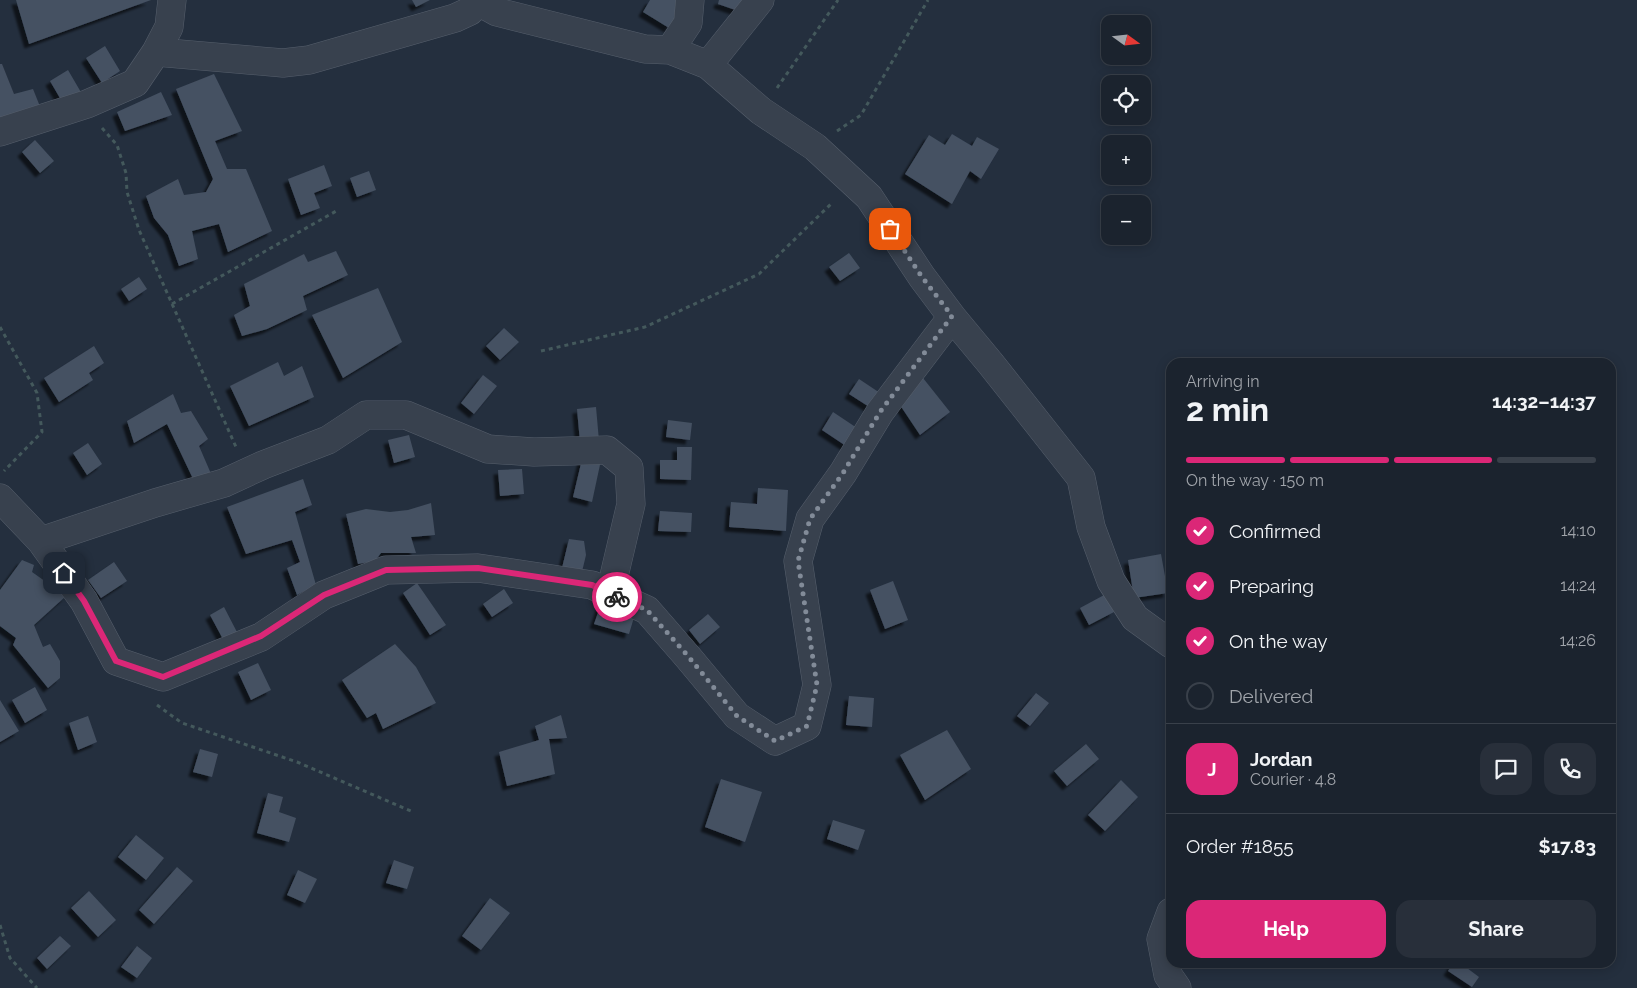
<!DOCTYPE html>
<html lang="en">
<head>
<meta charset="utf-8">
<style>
	:root { --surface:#1b232e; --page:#282f3a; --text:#f1f3f6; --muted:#a0a4aa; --line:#39404a; --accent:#db2777 }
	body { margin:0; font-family:Raleway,sans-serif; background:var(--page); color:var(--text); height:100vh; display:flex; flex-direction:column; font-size:19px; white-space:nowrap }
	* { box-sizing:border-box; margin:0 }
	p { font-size:16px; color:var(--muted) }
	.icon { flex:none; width:28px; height:28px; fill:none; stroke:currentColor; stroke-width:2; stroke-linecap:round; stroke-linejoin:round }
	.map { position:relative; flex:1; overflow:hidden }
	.details { position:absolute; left:1166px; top:358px; width:450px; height:610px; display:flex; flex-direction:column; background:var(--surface); border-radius:15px; box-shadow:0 2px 12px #0003,0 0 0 1px var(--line) }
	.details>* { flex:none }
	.needle { width:32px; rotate:105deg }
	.fabs { position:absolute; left:1101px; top:15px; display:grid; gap:10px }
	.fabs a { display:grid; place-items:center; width:50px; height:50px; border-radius:10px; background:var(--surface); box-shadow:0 2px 12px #0003,0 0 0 1px var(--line); font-size:25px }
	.pin { position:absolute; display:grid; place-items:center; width:42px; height:42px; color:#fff; margin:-21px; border-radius:10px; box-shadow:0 2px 8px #0006 }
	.courier { position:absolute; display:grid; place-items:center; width:50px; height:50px; margin:-25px; border:4px solid #db2777; border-radius:50%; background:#fff; color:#222; box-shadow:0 1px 6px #0007 }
	.overview em { font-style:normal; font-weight:700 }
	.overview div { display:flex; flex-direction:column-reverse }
	.overview { display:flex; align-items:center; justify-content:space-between; height:85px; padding:0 20px }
	h1 { font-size:32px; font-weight:700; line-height:38px }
	.bar { display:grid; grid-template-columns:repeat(4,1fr); gap:8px 5px; align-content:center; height:60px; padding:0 20px }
	.bar i { height:6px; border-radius:4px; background:var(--line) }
	.bar .on { background:var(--accent) }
	.bar p { grid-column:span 4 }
	.line { display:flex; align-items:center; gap:12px; padding:0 20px; border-top:1px solid var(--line) }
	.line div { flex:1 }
	.round { display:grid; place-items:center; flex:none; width:52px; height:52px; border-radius:15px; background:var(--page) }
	ol { padding:0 20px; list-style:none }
	li { display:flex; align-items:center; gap:15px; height:55px }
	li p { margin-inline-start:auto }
	li .icon { padding:5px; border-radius:50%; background:var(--accent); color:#fff; stroke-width:4 }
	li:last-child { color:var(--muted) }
	li i { width:28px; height:28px; border:2px solid var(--line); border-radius:50% }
	.cta { display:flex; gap:10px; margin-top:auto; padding:10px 20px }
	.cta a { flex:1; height:58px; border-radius:15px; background:var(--accent); color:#fff; font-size:20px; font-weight:700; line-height:58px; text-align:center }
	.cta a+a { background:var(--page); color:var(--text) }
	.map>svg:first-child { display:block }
</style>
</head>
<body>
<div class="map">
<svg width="1637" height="988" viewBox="0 0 1637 988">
	<defs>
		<filter id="shadow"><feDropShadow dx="-4.5" dy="4.5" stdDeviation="1" flood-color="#0009"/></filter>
	</defs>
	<rect width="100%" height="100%" fill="#242f3e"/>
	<path fill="#455162" filter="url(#shadow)" d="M16 0H151L29 44Z
		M412 0H430L416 7Z
		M650 0H680L685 3 669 28 643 12Z
		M719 0H745L741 12 718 4Z
		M105 46 120 71 102 83 86 58Z
		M0 64H2L14 94 33 89 41 109 0 122Z
		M68 70 82 94 64 105 50 81Z
		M214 74 242 131 215 141 227 169H246L272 231 228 252 219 224 192 231 198 259 179 266 168 235 154 218 146 196 178 179 184 195 206 192 213 179 176 89Z
		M161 92 172 115 125 131 117 112Z
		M952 134 972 146 977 137 999 149 981 179 970 171 952 204 905 174 929 135 945 145Z
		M35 140 54 161 40 173 22 152Z
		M324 165 332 186 314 193 320 208 301 215 288 179Z
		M369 171 376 190 357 197 350 178Z
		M336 251 348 275 303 296 307 310 267 329 242 336 234 315 250 306 244 284 304 254 308 262Z
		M849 253 860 268 840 281 829 267Z
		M139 277 147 289 129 301 121 289Z
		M378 288 402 342 343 378 312 315Z
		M504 328 519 342 500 360 486 346Z
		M94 346 104 363 89 373 93 380 59 402 44 378Z
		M278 362 284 376 302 366 314 397 249 426 230 386Z
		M483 375 497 386 474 414 461 403Z
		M923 378 950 412 920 435 900 405Z
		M859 379 883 395 874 410 849 394Z
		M173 394 181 413 191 411 208 439 199 446 212 476 195 483 167 424 134 443 127 421Z
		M596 407 599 441 580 442 577 409Z
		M833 412 860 430 849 448 822 430Z
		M668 420 692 423 690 440 666 437Z
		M409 435 415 457 394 463 388 440Z
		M88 443 102 464 87 475 73 453Z
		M677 447H692L691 480 660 479V460H677Z
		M583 455 601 460 592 502 573 497Z
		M522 469 524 494 500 496 498 470Z
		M303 479 312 505 295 512 316 585 297 595 287 568 300 562 292 540 246 554 227 507Z
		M758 488 788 490 786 531 729 527 731 502 757 504Z
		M431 503 435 535 411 537 416 553H381L375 561 358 564 346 514 366 509 390 512 408 510Z
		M660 511 692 513 691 532 658 531Z
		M569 539 584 541 586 555 581 576 561 572Z
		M1161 554 1168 593 1134 598 1128 560Z
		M22 560 34 565 32 572 66 596 34 625 43 647 50 644 60 661V678L48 688 13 645 16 638 0 626V590Z
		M114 562 127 581 101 598 88 580Z
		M893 581 908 620 885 629 870 590Z
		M417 583 446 625 430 635 403 593Z
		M504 589 513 603 492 617 483 604Z
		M1106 594 1114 612 1089 625 1080 608Z
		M601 604 635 614 629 634 594 624Z
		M224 607 239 636 225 643 210 615Z
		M708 614 720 627 700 644 689 630Z
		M395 644 416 667 436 703 383 729 376 713 367 718 342 680Z
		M258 663 271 690 251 700 238 672Z
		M35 687 47 710 25 723 12 700Z
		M1036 693 1049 703 1030 726 1017 716Z
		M849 696 874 698 872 727 846 725Z
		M0 700 19 731 0 742Z
		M561 715 567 738 549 739 555 774 507 786 499 752 539 740 535 726Z
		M88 716 97 742 78 750 69 723Z
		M947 730 971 769 925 800 900 755Z
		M1086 744 1099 759 1067 786 1054 771Z
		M200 749 218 754 212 777 193 772Z
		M721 779 762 792 745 842 705 827Z
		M1121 780 1138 797 1105 831 1088 815Z
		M268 793 283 797 279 812 296 818 289 842 257 833Z
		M833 820 865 830 858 850 827 839Z
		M136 835 164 858 146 880 118 857Z
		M394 860 414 867 407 889 386 883Z
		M177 867 193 881 154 924 139 910Z
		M298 870 317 879 305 903 287 895Z
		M89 891 116 920 98 937 71 908Z
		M490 898 510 913 481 950 462 936Z
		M60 936 71 946 47 969 37 958Z
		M137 946 152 958 137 978 121 967Z
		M1454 962H1459L1479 977 1472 987 1448 971Z"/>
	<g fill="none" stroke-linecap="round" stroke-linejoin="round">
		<g stroke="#565f6c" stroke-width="29">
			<path id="minor" d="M670 50 688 23 690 0
				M156 52 283 63 309 60 455 18 470 11 479 0
				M708 65 760 0
				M0 132 87 104 135 83 156 52 169 27 172 0
				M952 317 991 364 1081 478 1091 527 1111 581 1135 618 1171 644
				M0 498 41 541 84 601 116 661 163 677 261 637 324 595 386 570 478 568 592 585 647 610 687 656 737 716 775 741 807 726 817 685 798 561 810 519 843 473 880 412 952 317 922 277 869 197 815 147 761 111 708 65 670 50 645 49 497 12 479 2
				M41 541 155 503 224 483 263 465 328 440 366 415H406L488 449 534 452 607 450 629 468 631 504 610 593
				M1171 912 1161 939 1168 975 1177 988"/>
		</g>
		<path stroke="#44595c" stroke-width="3" stroke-dasharray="4 4" stroke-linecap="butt" d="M777 88 838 0
			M102 128 117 145 126 173 127 192 139 230 236 447
			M837 131 861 115 928 0
			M172 304 338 210
			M0 327 37 393 42 432 4 471
			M541 351 645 327 759 274 833 202
			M157 705 182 723 297 762 413 812
			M0 925 10 958 37 988"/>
		<use href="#minor" stroke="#38414e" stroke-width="28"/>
	</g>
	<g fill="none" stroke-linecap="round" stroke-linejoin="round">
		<path stroke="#828b98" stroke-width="5" stroke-dasharray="0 9" d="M617 597 647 610 688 656 737 716 775 741 807 726 817 685 798 561 810 519 843 473 880 412 952 316 922 277 890 229"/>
		<path stroke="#db2777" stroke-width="6" d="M64 573 84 601 116 661 163 677 261 636 324 595 386 570 478 568 592 585 617 597"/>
	</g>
</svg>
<div class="fabs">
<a><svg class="needle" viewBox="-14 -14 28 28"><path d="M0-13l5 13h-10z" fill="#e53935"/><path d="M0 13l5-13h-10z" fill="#a0a4aa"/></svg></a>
<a><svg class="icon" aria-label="locate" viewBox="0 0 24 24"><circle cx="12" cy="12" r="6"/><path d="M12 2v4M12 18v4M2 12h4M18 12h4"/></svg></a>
<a>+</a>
<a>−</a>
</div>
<div class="pin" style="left:890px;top:229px;background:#ea580c"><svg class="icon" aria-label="bag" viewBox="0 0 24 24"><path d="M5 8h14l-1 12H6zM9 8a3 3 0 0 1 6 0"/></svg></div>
<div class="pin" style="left:64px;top:573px;background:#1f2937"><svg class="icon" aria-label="home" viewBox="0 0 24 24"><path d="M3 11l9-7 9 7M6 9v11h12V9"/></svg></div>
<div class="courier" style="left:617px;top:597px"><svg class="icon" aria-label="bike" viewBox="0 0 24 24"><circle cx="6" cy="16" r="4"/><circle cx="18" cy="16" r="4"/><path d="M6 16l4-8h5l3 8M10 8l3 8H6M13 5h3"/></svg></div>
<section class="details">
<div class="overview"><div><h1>2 min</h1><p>Arriving in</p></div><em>14:32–14:37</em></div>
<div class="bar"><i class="on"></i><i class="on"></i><i class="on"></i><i></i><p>On the way · 150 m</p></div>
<ol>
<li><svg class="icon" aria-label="check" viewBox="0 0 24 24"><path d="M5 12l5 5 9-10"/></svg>Confirmed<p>14:10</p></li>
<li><svg class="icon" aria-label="check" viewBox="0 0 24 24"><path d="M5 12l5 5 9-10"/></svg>Preparing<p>14:24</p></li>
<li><svg class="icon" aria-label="check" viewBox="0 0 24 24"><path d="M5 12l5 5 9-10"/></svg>On the way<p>14:26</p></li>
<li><i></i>Delivered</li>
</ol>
<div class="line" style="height:90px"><b class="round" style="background:var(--accent);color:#fff">J</b><div><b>Jordan</b><p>Courier · 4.8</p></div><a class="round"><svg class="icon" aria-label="chat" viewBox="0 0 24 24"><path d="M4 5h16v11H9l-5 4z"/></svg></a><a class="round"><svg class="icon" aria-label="phone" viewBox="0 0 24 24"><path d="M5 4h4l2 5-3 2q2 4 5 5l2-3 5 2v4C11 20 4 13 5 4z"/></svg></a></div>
<div class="line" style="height:65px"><div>Order #1855</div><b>$17.83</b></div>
<div class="cta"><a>Help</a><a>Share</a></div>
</section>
</div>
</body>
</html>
